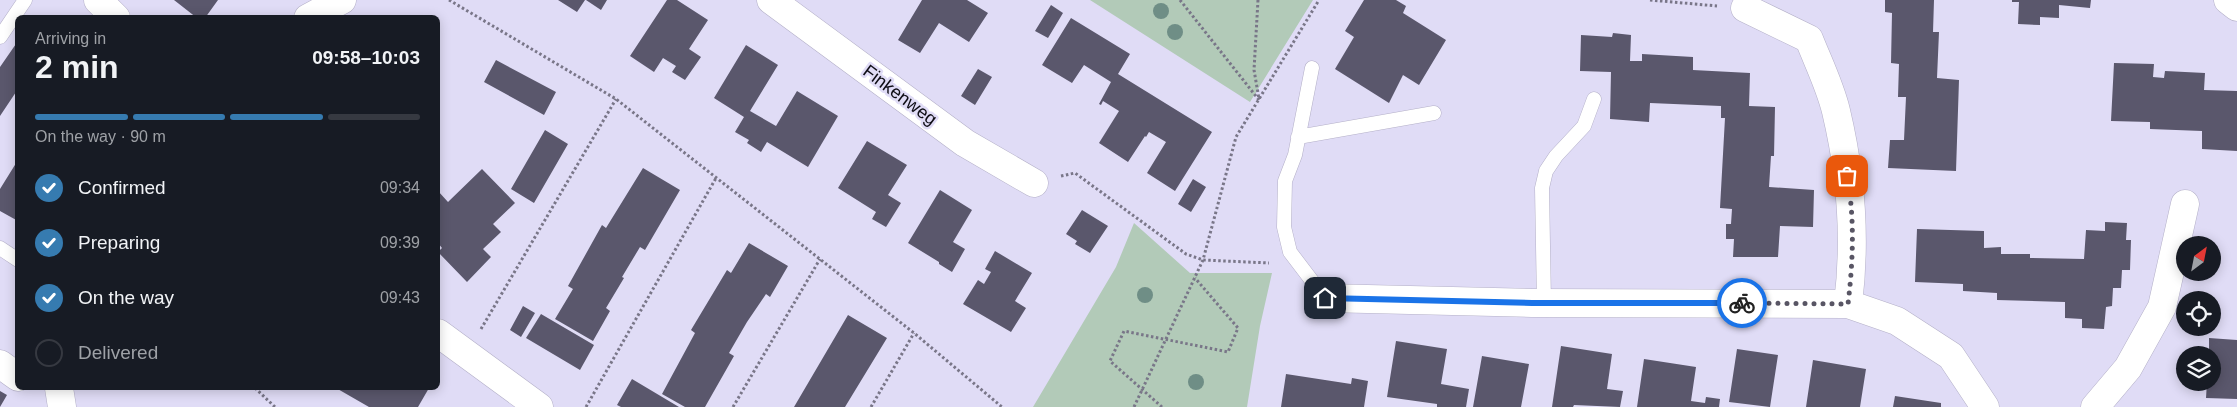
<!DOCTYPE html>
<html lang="en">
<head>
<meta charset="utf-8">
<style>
	:root { --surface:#171b24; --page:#20242c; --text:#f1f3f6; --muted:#9ea1a6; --line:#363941; --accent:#367bb0 }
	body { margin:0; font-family:Arial,sans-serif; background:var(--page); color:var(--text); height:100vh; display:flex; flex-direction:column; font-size:19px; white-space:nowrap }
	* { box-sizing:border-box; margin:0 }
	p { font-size:16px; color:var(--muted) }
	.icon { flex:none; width:28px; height:28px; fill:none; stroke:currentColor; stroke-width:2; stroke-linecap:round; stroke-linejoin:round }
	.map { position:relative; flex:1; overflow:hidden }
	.drawer { position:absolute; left:15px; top:15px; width:425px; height:375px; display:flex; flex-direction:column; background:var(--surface); border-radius:8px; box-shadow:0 2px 12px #0003 }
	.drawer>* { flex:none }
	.needle { width:32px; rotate:32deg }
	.tools { position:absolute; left:2176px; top:236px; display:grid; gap:10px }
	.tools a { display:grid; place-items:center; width:45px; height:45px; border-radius:50%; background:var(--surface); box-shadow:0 2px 12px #0003; font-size:25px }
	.pin { position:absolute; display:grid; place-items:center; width:42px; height:42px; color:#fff; margin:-21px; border-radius:10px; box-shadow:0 2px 8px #0006 }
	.courier { position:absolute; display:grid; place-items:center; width:50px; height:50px; margin:-25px; border:4px solid #1a73e8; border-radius:50%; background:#fff; color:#222; box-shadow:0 1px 6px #0007 }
	.overview em { font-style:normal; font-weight:700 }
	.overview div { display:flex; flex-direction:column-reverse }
	.overview { display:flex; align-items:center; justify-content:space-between; height:85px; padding:0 20px }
	h1 { font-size:32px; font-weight:700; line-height:38px }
	.bar { display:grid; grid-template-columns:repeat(4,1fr); gap:8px 5px; align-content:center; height:60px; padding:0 20px }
	.bar i { height:6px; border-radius:4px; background:var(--line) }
	.bar .on { background:var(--accent) }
	.bar p { grid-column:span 4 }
	ol { padding:0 20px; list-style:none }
	li { display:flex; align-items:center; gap:15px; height:55px }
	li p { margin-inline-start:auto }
	li .icon { padding:5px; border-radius:50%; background:var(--accent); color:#fff; stroke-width:4 }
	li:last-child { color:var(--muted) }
	li i { width:28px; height:28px; border:2px solid var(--line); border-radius:50% }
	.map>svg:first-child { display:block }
</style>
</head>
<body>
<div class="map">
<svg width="2237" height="407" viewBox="0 0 2237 407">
	<rect width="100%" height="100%" fill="#e0dcf6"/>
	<path fill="#b2cab8" d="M1090 0H1313L1250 102Z
		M1134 223 1190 273H1272L1260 326 1247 407H1033L1116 267Z"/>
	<path fill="#5a576c" d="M174 0H218L205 18H197Z
		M558 0H585L577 12Z
		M586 0H607L601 10Z
		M667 0H677L708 20 689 49 701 57 685 80 672 72 676 66 663 58 654 72 630 56Z
		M922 0H967L988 13 969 42 939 23 920 53 898 40Z
		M1364 0H1396L1406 6 1403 13 1446 40 1419 85 1403 75 1389 103 1335 69 1354 37 1345 31Z
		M1885 0H1934L1933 32H1939L1937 78 1959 80 1956 171 1888 168 1890 140H1904L1906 97H1898L1899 64 1891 63 1892 13 1885 12Z
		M2012 0H2091L2090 8 2059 5V18L2040 17V25L2018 24 2019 2H2012Z
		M1051 5 1063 13 1048 38 1035 31Z
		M1071 18 1130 54 1118 74 1212 132 1175 191 1147 173 1166 142 1149 132 1146 137 1145 136 1128 162 1099 143 1119 111 1103 101 1101 105 1099 104 1111 82 1084 65 1072 83 1042 65Z
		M1613 33 1631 35 1630 61H1642V54L1693 57V70L1750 73 1749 106 1775 107 1774 156H1771L1769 187 1814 190 1813 227 1780 226 1778 257H1733L1734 239H1726V224H1731L1732 209 1720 208 1725 118H1721V106L1650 103 1649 122 1610 119 1611 72 1580 71 1581 35 1612 37Z
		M18 41V89L0 116V67Z
		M746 45 778 65 750 111 776 126 797 91 838 116 808 167 767 142 761 152 747 143 749 140 735 132 744 117 714 98Z
		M496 60 556 92 544 115 484 82Z
		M2114 63 2154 64 2153 77 2164 78 2165 71 2205 73 2204 90 2237 91V151L2202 149V131L2150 129V122L2111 121Z
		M978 69 992 77 975 105 961 96Z
		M545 130 568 144 534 203 511 189Z
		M867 141 907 165 888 195 901 203 886 227 872 219 876 212 838 188Z
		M18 160V221L0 211V189Z
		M643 168 680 190 645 250 640 247 622 277 624 278 606 308 610 311 593 341 555 319 573 289 568 286 602 225 606 228Z
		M482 169 515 203 493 224 501 232 483 249 491 257 467 282 438 252 442 248 438 243V191L448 202Z
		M1193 179 1206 187 1191 212 1178 204Z
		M940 190 972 210 953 242 965 249 952 272 939 264V262L908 243Z
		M1082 210 1108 226 1090 253 1075 244 1077 241 1066 234Z
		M2105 222 2127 223 2126 240H2131L2130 270H2122L2121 288H2113L2112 306 2106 307 2104 329 2082 328V319L2065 318V302L1997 300V293L1963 291V284L1915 282 1917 229 1984 231V248L2001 247V254H2030V258L2084 259 2086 230 2105 231Z
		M749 243 788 266 770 297 766 294 747 322 729 353 734 356 705 407H685L662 394 695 333 691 330 727 270 731 273Z
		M995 251 1032 273 1015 301 1026 308 1011 332 963 304 978 280 984 284 991 272 985 269Z
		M523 306 535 313 521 337 510 330Z
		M541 314 594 345 580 370 526 338Z
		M848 315 887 338 845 407H794Z
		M2209 338 2237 340V399L2206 398 2207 382H2212V355H2209Z
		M1396 341 1447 349 1441 384 1469 389 1466 407H1437V404L1387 397Z
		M1561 346 1612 354 1607 389 1623 391 1620 407 1574 405 1573 407H1552Z
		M1737 349 1778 355 1770 407 1729 402Z
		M1482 356 1529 364 1521 407H1473Z
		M1644 359 1696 367 1691 401 1705 403 1706 397 1720 399 1719 407H1637Z
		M1813 360 1866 369 1860 407H1806Z
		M1286 374 1351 384 1352 378 1368 381 1364 407H1281Z
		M632 379 679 407H621L617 405Z
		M336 388H429L418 407H369Z
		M0 391 7 395 0 407Z
		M1895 396 1941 403V407H1893Z"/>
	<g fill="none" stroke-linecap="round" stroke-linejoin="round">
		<g stroke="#b4b0c8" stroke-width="15">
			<path id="service" d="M0 37 25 0
				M1312 68 1295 155 1285 181 1284 227 1290 252 1325 298
				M1298 137 1434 113
				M0 248 18 260
				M1544 303 1542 188 1546 171 1556 156 1584 126 1594 99"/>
		</g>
		<g stroke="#b4b0c8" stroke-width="29">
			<path id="minor" d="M98 0 116 18
				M771 0 965 143 1034 183
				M2228 0 2237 7
				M1745 8 1809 39C1818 62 1830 86 1836 111 1851 174 1856 240 1848 304
				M308 18 342 0
				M1325 298 1532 303 1848 304 1897 321 1951 356 1985 407
				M438 333 539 407
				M0 364 18 377
				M59 388 62 407
				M2095 407 2128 368 2162 307 2185 204"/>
		</g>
		<path stroke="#797688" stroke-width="3" stroke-dasharray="2.5 2.5" stroke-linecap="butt" d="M449 0 616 99 914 333 1002 407
			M1180 0 1259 100
			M1258 0 1254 70 1259 99
			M1650 0 1717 6
			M1061 176 1075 173 1186 254 1203 260 1269 263
			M481 329 616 99
			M255 388 275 407
			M586 407 716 178
			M733 407 820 259
			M871 407 914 333
			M1134 407 1203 260 1236 137 1319 0
			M1162 407 1110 361 1124 331 1228 352 1238 328 1195 278"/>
		<use href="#service" stroke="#fff" stroke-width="14"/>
		<use href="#minor" stroke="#fff" stroke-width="28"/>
	</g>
	<g fill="#6f8e86">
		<circle cx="1161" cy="11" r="8"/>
		<circle cx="1175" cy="32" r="8"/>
		<circle cx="1145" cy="295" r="8"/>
		<circle cx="1196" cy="382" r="8"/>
	</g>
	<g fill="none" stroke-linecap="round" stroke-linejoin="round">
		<path stroke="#585564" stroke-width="5" stroke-dasharray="0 9" d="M1742 303 1848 304C1853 262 1855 218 1847 176"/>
		<path stroke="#1a73e8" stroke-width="6" d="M1325 298 1532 303H1742"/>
	</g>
	<g text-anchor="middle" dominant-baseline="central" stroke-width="5" stroke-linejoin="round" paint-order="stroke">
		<g font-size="18" fill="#0e0d15" stroke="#e0dcf6">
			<text transform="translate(900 95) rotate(37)">Finkenweg</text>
		</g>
	</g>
</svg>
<div class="tools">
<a><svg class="needle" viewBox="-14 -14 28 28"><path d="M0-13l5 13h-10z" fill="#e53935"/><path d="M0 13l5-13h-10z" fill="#9ea1a6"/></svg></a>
<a><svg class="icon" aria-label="locate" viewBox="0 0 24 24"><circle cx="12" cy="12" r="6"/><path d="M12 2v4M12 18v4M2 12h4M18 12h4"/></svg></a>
<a><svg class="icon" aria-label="layers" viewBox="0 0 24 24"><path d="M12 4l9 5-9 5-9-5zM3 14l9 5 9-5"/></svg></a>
</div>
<div class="pin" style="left:1847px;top:176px;background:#ea580c"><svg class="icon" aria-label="bag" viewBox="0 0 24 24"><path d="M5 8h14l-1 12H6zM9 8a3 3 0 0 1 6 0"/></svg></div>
<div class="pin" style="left:1325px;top:298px;background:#1f2937"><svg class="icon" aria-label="home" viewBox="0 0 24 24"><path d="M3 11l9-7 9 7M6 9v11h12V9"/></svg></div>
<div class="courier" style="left:1742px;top:303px"><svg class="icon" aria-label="bike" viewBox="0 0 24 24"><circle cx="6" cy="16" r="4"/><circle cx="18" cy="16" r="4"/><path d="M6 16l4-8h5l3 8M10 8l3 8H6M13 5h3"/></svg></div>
<section class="drawer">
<div class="overview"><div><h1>2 min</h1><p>Arriving in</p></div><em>09:58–10:03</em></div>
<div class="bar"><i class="on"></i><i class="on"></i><i class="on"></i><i></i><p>On the way · 90 m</p></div>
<ol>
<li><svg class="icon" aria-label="check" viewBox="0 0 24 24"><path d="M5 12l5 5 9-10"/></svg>Confirmed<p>09:34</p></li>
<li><svg class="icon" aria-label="check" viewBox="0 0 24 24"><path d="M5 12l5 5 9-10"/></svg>Preparing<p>09:39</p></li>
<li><svg class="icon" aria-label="check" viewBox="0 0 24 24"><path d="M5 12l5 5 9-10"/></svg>On the way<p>09:43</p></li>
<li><i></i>Delivered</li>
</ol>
</section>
</div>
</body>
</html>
